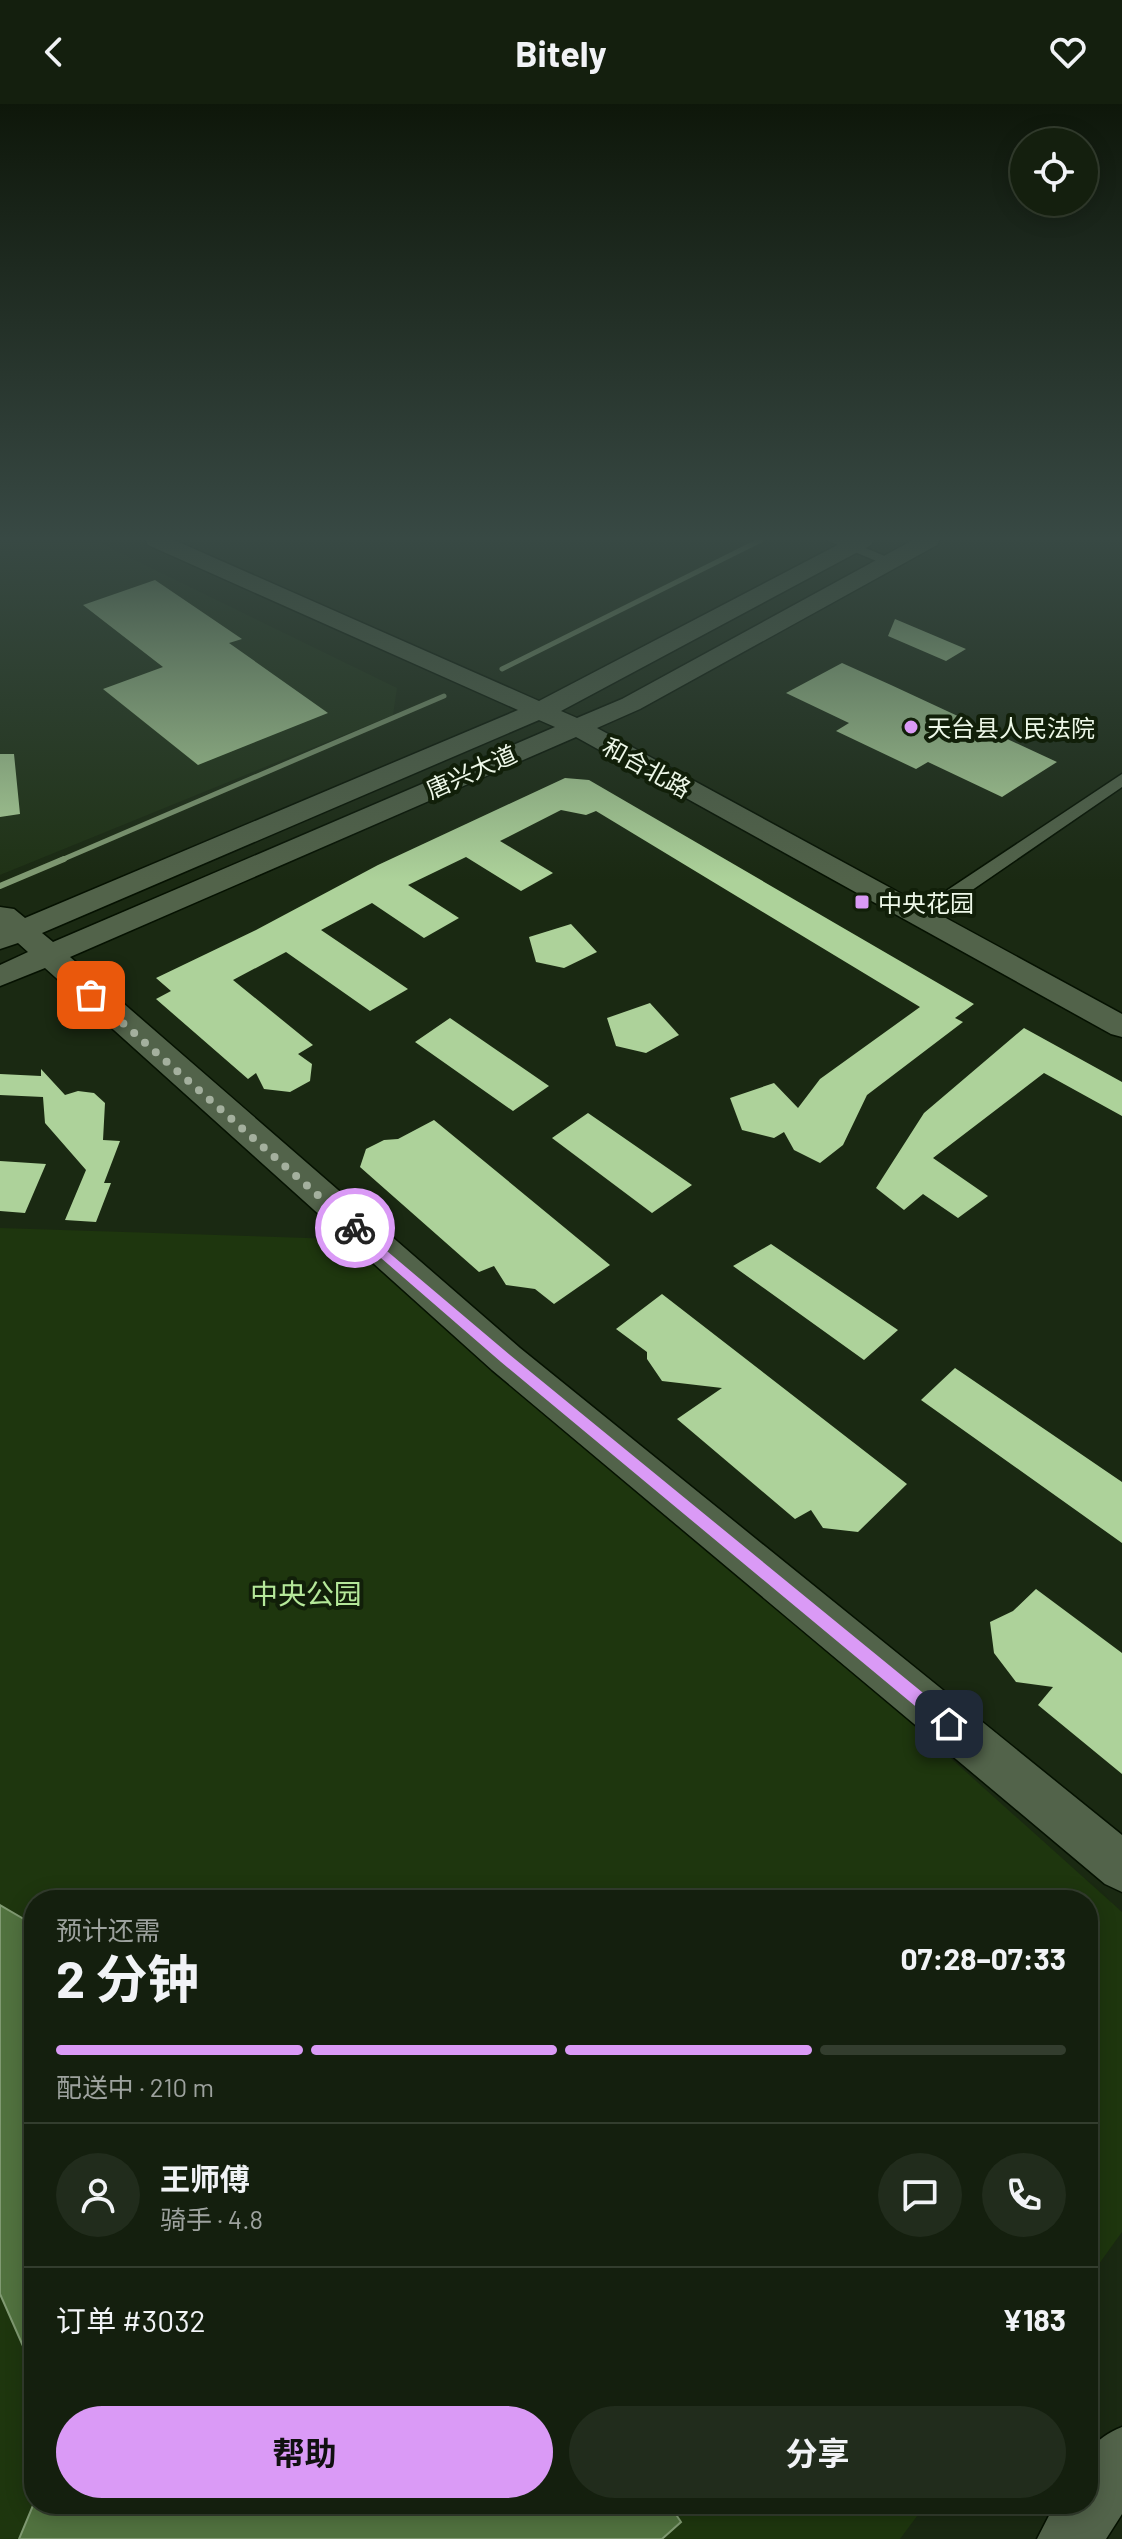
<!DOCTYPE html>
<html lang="zh">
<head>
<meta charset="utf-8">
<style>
	:root { --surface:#141f0e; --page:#212c1c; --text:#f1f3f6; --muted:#9da29e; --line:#333d2e; --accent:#da9af6 }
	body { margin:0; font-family:Barlow,"Noto Sans SC",sans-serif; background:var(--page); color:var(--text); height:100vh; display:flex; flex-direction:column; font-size:30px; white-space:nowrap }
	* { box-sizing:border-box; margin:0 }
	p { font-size:26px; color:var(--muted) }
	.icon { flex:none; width:44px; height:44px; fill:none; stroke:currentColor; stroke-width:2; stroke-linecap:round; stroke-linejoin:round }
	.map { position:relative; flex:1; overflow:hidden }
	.panel { position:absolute; left:24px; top:1786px; width:1074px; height:624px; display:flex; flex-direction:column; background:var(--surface); border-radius:32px; box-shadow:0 4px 20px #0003,0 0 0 2px var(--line) }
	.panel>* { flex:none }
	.tools { position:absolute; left:1010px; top:24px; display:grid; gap:16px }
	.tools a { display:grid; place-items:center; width:88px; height:88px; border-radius:50%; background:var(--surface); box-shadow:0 4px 20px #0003,0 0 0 2px var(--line); font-size:40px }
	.pin { position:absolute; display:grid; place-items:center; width:68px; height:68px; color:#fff; margin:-34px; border-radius:16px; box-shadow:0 4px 12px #0006 }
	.courier { position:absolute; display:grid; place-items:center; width:80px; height:80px; margin:-40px; border:6px solid #da9af6; border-radius:50%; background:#fff; color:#222; box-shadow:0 2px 10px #0007 }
	.summary em { font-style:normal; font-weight:700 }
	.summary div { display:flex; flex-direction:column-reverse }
	.summary { display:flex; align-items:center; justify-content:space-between; height:136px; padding:0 32px }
	h1 { font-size:52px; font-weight:700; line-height:60px }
	.bar { display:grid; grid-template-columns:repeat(4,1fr); gap:12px 8px; align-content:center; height:96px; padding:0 32px }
	.bar i { height:10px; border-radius:6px; background:var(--line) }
	.bar .on { background:var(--accent) }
	.bar p { grid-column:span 4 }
	.line { display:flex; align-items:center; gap:20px; padding:0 32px; border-top:2px solid var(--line) }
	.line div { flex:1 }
	.round { display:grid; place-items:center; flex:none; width:84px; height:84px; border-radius:42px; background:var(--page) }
	.cta { display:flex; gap:16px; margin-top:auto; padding:16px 32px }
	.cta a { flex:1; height:92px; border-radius:48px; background:var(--accent); color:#111; font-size:32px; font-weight:700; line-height:92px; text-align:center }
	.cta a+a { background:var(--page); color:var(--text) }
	header { display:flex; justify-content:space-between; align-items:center; height:104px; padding:0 32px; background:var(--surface); font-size:36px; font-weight:700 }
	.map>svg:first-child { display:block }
</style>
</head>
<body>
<header><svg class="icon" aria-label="back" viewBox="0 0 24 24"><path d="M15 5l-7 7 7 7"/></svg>Bitely<svg class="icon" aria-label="heart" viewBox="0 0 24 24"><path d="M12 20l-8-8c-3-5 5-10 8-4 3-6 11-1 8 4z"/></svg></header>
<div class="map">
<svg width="1122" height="2435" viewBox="0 0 1122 2435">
	<rect width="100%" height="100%" fill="#1a2912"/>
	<path fill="#1f3215" d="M0 436H94L397 584 393 611 0 771Z"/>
	<path fill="#1e360e" d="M0 1124 368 1136 506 1255 1122 1808V2128L1088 2175V1796H34V2400H926L900 2435H0Z"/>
	<path fill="#51723f" stroke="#809a72" stroke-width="2" d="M0 1801 34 1821V2267L0 2190Z
		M34 2399 669 2400 681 2418 662 2435H19Z"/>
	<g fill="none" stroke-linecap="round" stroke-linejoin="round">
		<path stroke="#809a72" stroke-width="5" d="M502 565 761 436
			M59 757 444 592"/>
		<path stroke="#809a72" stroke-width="6" d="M0 782 64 755"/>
	</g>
	<path fill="#add29a" d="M155 476 242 535 229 539 328 609 198 661 103 585 163 563 83 501Z
		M895 515 966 545 946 557 888 532Z
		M842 559 891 581 1057 658 1002 693 928 658 916 665 836 627 849 619 786 589Z
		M0 650H14L20 710 0 713Z
		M565 674 589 676 974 900 955 914 963 918 867 991 843 1041 820 1059 794 1046 784 1028 774 1034 742 1026 730 994 774 979 798 1004 820 975 920 903 596 707 586 711 561 706 500 737 553 769 521 787 466 753 408 781 459 814 424 834 372 799 321 826 408 885 370 907 286 848 233 876 313 941 298 950 312 960 310 977 290 988 264 985 256 969 248 975 156 895 171 887 156 874 256 826 378 761Z
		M571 820 597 848 564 864 536 858 529 833Z
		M650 899 679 931 646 949 616 942 607 914Z
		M450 914 549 982 513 1007 415 938Z
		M1024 924 1122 978V1012L1044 969 933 1054 988 1092 958 1114 923 1090 904 1106 876 1084 924 1009Z
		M41 965 65 991 78 987 94 989 105 999 103 1036 120 1037 104 1079H111L96 1118 65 1116 86 1066 45 1019 43 993 0 991V970L41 972Z
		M588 1009 692 1081 652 1109 552 1034Z
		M434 1016 610 1161 554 1200 535 1185 506 1181 494 1162 479 1168 360 1063 366 1045 384 1036 398 1035Z
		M0 1057 46 1060 25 1109 0 1107Z
		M771 1140 898 1226 864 1256 733 1162Z
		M662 1190 907 1380 858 1428 823 1424 811 1406 795 1415 677 1315 722 1284 662 1277 647 1255V1248L616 1225Z
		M955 1264 1122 1378V1439L921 1296Z
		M1036 1485 1122 1549V1670L1038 1601 1053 1583 1016 1578 994 1549 990 1518 1013 1507Z"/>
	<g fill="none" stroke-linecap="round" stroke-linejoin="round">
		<g stroke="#051101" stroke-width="3">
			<path id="street" d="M826 436H846L899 458 891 463 886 461Z
				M1122 670V683L927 817H913L910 813 913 809Z"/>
		</g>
		<g stroke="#051101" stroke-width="3">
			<path id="secondary" d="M145 436H174L539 597 847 436H874L871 441 561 607 577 614 622 595 913 436H940L937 441 640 605 597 624 1122 910V933L1111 930 576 633 70 853 520 1244 1122 1731V1788L1105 1780 492 1266 45 864 0 882V861L28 848 18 839 0 845V803L14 805 25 814 518 606 148 441ZM539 616 555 623 53 838 42 829Z
				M1122 2323V2410L1106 2435H1037L1055 2400H1088C1088 2360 1080 2340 1122 2323Z"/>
		</g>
		<use href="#street" fill="#52634a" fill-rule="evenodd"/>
		<use href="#secondary" fill="#52634a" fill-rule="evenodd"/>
	</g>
	<linearGradient id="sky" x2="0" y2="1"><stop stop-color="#0e170a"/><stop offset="0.56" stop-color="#384944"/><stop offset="1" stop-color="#384944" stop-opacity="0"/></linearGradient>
	<rect width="1122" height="777" fill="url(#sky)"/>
	<path fill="#da9af6" d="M355 1120 510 1251 955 1615V1626H944L501 1258 351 1128V1121Z"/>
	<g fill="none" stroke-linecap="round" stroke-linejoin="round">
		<path stroke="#a4b09e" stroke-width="8" stroke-dasharray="0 14.4" d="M91 891 355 1124"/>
	</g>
	<g fill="#da9af6" stroke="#111f09" stroke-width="3">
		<circle cx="911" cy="623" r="8"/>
		<rect x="854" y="790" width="16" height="16" rx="4"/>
	</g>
	<g text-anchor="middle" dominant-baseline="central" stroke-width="8" stroke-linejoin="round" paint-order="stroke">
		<g font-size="24" fill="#eef8e9" stroke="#111f09" text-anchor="start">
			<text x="927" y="623">天台县人民法院</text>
			<text x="878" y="798">中央花园</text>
		</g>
		<g font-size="24" fill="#eef8e9" stroke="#111f09">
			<text transform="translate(647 663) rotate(29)">和合北路</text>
			<text transform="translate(471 667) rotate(-24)">唐兴大道</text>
		</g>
		<g font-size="28" fill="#b5e89a" stroke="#111f09">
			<text x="306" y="1489">中央公园</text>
		</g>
	</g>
</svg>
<div class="tools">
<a><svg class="icon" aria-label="locate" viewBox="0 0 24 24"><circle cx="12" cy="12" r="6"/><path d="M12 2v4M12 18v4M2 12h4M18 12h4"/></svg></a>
</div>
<div class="pin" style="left:91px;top:891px;background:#ea580c"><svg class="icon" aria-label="bag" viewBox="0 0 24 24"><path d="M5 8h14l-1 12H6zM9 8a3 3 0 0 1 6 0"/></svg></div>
<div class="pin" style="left:949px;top:1620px;background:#1f2937"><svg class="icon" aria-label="home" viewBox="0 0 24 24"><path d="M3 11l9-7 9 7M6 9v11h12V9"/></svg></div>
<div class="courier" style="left:355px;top:1124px"><svg class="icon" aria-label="bike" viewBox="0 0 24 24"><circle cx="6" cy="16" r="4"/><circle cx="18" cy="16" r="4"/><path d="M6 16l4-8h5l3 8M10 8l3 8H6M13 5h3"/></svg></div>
<section class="panel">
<div class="summary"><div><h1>2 分钟</h1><p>预计还需</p></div><em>07:28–07:33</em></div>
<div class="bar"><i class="on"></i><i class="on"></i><i class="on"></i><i></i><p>配送中 · 210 m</p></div>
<div class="line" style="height:144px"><a class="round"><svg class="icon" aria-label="person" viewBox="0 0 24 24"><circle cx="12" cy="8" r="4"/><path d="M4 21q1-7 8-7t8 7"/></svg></a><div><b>王师傅</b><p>骑手 · 4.8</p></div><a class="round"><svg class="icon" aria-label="chat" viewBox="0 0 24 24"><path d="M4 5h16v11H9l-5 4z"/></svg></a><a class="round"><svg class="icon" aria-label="phone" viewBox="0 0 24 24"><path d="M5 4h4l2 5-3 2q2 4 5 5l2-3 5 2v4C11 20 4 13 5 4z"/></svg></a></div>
<div class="line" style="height:104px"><div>订单 #3032</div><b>¥183</b></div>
<div class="cta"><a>帮助</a><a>分享</a></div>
</section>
</div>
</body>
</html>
